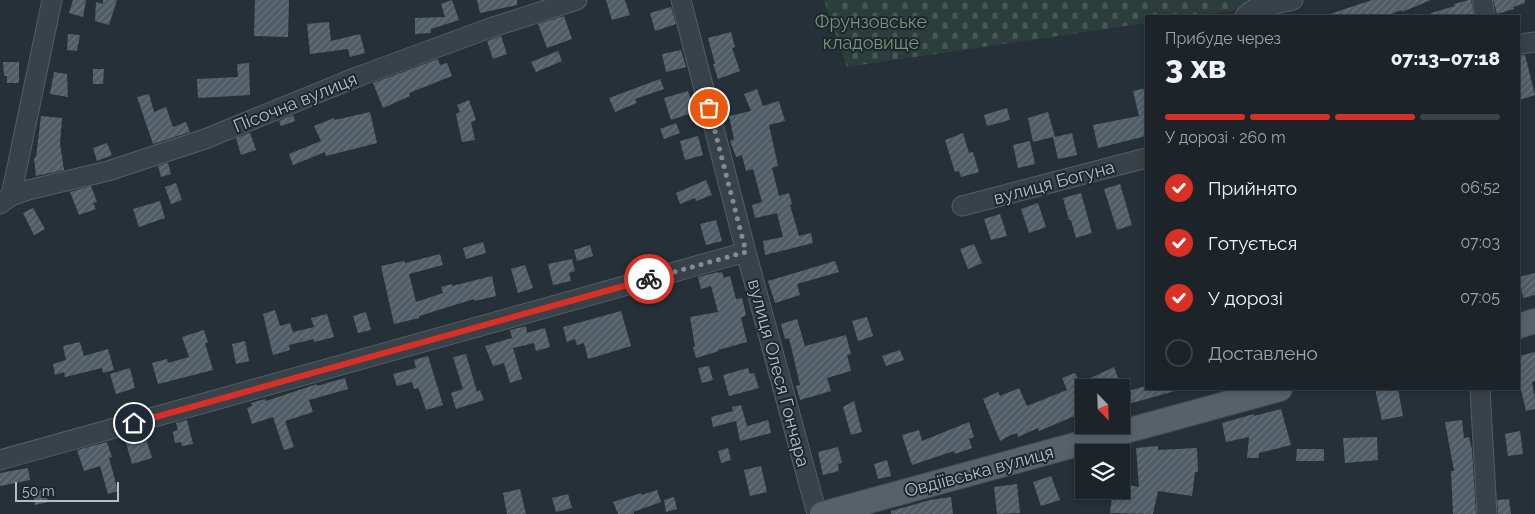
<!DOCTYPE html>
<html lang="uk">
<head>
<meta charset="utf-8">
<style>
	:root { --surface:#1c242a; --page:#252c32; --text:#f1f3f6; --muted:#a0a4a8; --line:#3a4147; --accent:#d93025 }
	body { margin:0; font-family:Raleway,sans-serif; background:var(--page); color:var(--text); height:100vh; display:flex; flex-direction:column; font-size:19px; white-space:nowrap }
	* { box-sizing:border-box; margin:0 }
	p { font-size:16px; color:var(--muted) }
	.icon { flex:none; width:28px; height:28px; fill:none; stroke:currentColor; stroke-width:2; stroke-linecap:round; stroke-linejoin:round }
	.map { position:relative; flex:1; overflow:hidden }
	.drawer { position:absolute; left:1145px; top:15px; width:375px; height:375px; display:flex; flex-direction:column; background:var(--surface); border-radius:0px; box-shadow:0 2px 8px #0003,0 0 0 1px var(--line) }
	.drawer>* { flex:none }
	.needle { width:32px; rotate:157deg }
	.buttons { position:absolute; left:1075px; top:379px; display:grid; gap:10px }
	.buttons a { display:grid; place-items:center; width:55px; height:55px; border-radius:0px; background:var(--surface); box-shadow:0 2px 8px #0003,0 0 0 1px var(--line); font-size:25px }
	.scale { position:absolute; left:15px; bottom:12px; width:104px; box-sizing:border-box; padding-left:5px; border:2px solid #b4bdc4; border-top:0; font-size:14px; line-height:18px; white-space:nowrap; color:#b4bdc4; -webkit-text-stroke:4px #1e272e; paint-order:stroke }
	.pin { position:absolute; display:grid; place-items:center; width:42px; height:42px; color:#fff; margin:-21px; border:2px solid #fff; border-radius:50%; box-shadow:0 1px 5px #0007 }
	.courier { position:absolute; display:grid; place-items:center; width:50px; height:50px; margin:-25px; border:4px solid #d93025; border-radius:50%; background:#fff; color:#222; box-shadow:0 1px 6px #0007 }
	.head em { font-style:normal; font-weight:800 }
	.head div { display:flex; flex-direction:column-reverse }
	.head { display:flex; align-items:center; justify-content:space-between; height:85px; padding:0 20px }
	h1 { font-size:32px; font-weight:800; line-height:38px }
	.bar { display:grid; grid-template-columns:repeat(4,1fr); gap:8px 5px; align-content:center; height:60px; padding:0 20px }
	.bar i { height:6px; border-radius:4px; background:var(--line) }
	.bar .selected { background:var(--accent) }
	.bar p { grid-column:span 4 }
	ol { padding:0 20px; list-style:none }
	li { display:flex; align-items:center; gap:15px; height:55px }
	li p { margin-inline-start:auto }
	li .icon { padding:5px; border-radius:50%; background:var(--accent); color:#fff; stroke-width:4 }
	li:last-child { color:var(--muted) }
	li i { width:28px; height:28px; border:2px solid var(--line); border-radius:50% }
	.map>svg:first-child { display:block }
</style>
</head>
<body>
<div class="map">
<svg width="1535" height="514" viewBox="0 0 1535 514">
	<defs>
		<pattern id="cemetery-stones" width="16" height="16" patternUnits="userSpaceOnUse" patternTransform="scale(1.25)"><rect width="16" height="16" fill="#2b3e3b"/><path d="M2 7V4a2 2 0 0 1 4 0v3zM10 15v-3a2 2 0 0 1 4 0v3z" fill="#475856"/></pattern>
		<pattern id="building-hatch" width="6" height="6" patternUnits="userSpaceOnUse" patternTransform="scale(1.25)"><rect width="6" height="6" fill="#515d66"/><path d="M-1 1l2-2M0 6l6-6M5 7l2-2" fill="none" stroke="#68727a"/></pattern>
	</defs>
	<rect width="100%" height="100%" fill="#253038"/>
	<path fill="url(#cemetery-stones)" d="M824 0H1271L1237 10 1194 16H1146V23L847 67Z"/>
	<path fill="url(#building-hatch)" d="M73 0H86L83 17 69 13Z
		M103 0H117L109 25 95 21 96 2 103 4Z
		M255 0H289L288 37 254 36Z
		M452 0 459 20 431 29V33L415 34V18L445 17 441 4Z
		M477 0H517V5L480 13Z
		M606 0H625L630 15 612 20Z
		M1372 0H1431L1402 12 1401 10 1387 16H1331L1330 14Z
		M1469 0H1471L1474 16H1431V13L1455 6 1454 4Z
		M1493 0H1525V3L1513 7 1514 9 1497 14Z
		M671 7 676 24 655 31 650 13Z
		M564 16 572 39 547 48 538 24Z
		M329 22 331 41 360 34 365 53 350 57 348 49 310 54 307 24Z
		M731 32 735 47 732 48 740 71 718 79 713 64H715L708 38Z
		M68 34 80 35 77 51 67 50Z
		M501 36 507 54 493 59 487 41Z
		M681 50 686 67 666 72 662 54Z
		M558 51 562 61 536 72 531 62Z
		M1519 55H1525L1535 95 1519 100Z
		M438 59 440 65 447 63 452 76 409 93 410 96 383 108 373 83Z
		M3 62H19V83H7V76H4Z
		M249 63 250 95 198 98 197 79 238 77 237 64Z
		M93 69H104L103 84H93Z
		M54 72 67 74 68 97 50 94Z
		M660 79 664 89 635 99 637 103 615 112 609 98Z
		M1146 88V136L1098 148 1093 125 1139 116 1133 91Z
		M757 89 763 106 779 101 785 121 769 125 778 166 772 168 779 196 789 193 792 204 790 205 799 236 811 233 813 243 765 255 763 241 783 237 777 213 755 218 752 205 762 202 753 169 746 171 742 155 736 157 730 141 734 139 729 116 751 111 744 94Z
		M688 91 695 112 671 120 664 98Z
		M149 94 154 112 166 107 173 127 186 122 190 132 153 144 137 97Z
		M469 100 476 120 471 122 475 140 462 142 456 114 460 112 457 105Z
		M1007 108 1010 120 987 126 984 115Z
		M370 112 377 143 326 156 325 152 293 165 289 154 321 141 314 126 334 118 335 120Z
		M1048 112 1055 137 1072 133 1077 155 1058 159 1053 137 1033 142 1028 118Z
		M293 115 295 121 281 126 279 121Z
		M41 116 62 118 60 144 64 170 36 176 34 158 36 157Z
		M676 123 680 133 664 139 660 129Z
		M250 133 256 150 241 155 236 138Z
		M963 133 969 153 973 152 979 172 961 177 959 171 955 172 945 140Z
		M698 136 703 155 685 160 680 141Z
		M1030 141 1035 164 1018 168 1013 145Z
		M107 143 112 155 97 161 93 148Z
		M168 163 171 174 161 177 158 166Z
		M706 180 712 195 696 201 695 198 680 204 676 193Z
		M176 183 182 200 171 204 165 187Z
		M1120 184 1132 225 1117 230 1104 189Z
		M91 186 97 202 93 203 96 209 79 215 70 192Z
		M1081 193 1092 233 1076 238 1071 220H1069L1063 198Z
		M160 201 165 218 139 227 133 209Z
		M1038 203 1046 227 1029 233 1021 209Z
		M33 208 45 229 34 235 23 213Z
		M1000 214 1007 236 991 240 984 219Z
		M716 220 722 241 706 245 700 224Z
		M483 242 486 253 466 259 463 248Z
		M974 244 982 263 968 269 960 249Z
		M590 245 593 256 577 261 574 250Z
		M440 254 443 265 409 274 416 302 443 293 441 287 452 284V286L492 276 496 296 475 301 474 299 419 316V318L394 324 381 266 404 261 405 263Z
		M572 259 575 271 569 273 571 281 553 285 548 264Z
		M835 261 839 272 797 284 800 295 775 303 768 281Z
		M525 265 533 288 518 293 511 269Z
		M718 272V273L722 272 724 278 730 276 736 299 742 298 746 315 741 318 747 342 718 350 719 351 696 358 693 347H695L690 317 718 312 711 286 701 289 698 277Z
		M1535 273V295L1523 298 1519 277Z
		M275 310 280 326 290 323 293 332 314 327 311 318 327 314 334 337 314 342V339L289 345 290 350 273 355 263 314Z
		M621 311 631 346 588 359 584 343 577 345 575 339 567 342 563 327Z
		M366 312 371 330 358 333 353 316Z
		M867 317 873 336 858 341 852 321Z
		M797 319 805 346 846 335 851 354 847 355 851 371 827 378 831 391 800 400 796 386 800 385 789 338 785 339 781 324Z
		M526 326 527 333 545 328 550 347 536 351 534 343 513 348 522 379 510 383 504 363 493 366 485 346 512 338 510 330Z
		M204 330 208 342 205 343 213 370 158 384 152 363 167 359 168 363 189 357 182 337Z
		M245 341 249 361 236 364 232 344Z
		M80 342 84 356 108 349 114 370 103 373 102 368 65 377 64 372 55 375 53 364 66 360 63 346Z
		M900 350 904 360 886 366 882 356Z
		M1535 352V381L1532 382 1535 399V409L1526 411 1520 385H1519V356Z
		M466 354 477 392 480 390 484 400 456 409 451 393 463 389 453 357Z
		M428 356 443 405 426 410 420 392 418 388 414 389 412 382 397 386 393 374 416 368 414 360Z
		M709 366 713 380 702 383 698 368Z
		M1114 367 1122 388H1084V412L1039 431 1038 428 1018 437 1017 433 1011 435 1000 441 983 399 998 392 1000 396 1019 388 1027 406 1067 390 1062 378 1075 373 1080 383Z
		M130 368 135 388 116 394 110 374Z
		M748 368 750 374 754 373 759 388 729 396 723 375Z
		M345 378 348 389 309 400 313 412 285 421 294 447 284 450 273 417 252 424 247 408 252 406 251 403 265 399 266 401 317 384V386Z
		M1146 386V389H1174L1175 391 1121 406V393Z
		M1375 389H1398L1403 416 1382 420Z
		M854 401 862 432 851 435 843 407Z
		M741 405 747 426 768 420 771 433 740 441 736 421 713 427 711 417 733 411 732 407Z
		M1281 409 1291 445 1259 453V458H1247L1249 437 1226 442 1222 423 1254 414V416Z
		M187 420 193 444 182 446 181 442 175 443 173 432 178 430 176 423Z
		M1462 420 1464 438 1469 437 1472 450 1476 514H1453L1451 471H1454L1445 422Z
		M969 422 974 437 969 439 972 448 955 454 954 451 912 465 902 435 919 430 922 441Z
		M1520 431 1523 454 1508 456 1505 434Z
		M144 432 152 458 132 464 126 443 131 441 130 436Z
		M1377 437 1378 460 1345 463 1343 438Z
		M107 442 112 457 109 458 118 491 108 494 100 466 84 471 77 450Z
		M1158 446V450L1197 448 1198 472H1195L1192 496 1158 491 1153 514 1110 513 1113 490H1121V484L1139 487 1136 448Z
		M838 447 842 463 838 464 839 471 823 475 818 452Z
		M728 448 731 460 721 463 718 451Z
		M1297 449H1324V461H1296Z
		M887 460 891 476 878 479 874 464Z
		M761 466 767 492 750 496 744 470Z
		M28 468 30 480 0 486V473Z
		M1051 476 1060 500 1041 506 1033 482Z
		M1017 484 1020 513 997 514 994 487Z
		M45 489 48 502 35 505 33 492Z
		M520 489 526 514H507L503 493Z
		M657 490 661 502 633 512 634 514H618L613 502 641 493 642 495Z
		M568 494 572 508 556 512 552 498Z
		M674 497 677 509 666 512 664 500Z
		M951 497 953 514H891V511L930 500Z
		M1509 499 1511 514H1498L1497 500Z"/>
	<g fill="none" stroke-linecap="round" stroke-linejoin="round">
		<g stroke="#545d64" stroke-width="21">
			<path id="minor" d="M681 0 746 252 817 514
				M1482 0 1485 16
				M1245 16 1254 9 1293 0
				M1519 44 1535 42
				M11 196 28 190 108 171 205 139 357 77 490 28 577 0
				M0 204 11 196 52 0
				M962 206 1146 158
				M1480 389 1487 514
				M0 460 746 252"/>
		</g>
		<g stroke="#424b52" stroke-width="26">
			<path id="major" d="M1519 326 1535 321
				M822 514 1280 389"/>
		</g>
		<use href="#minor" stroke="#394249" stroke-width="19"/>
		<use href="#major" stroke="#576169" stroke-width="24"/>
	</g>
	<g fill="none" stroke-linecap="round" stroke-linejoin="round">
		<path stroke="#828c93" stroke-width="5" stroke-dasharray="0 9" d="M649 279 746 252 709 108"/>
		<path stroke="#d93025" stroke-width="6" d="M134 423 649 279"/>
	</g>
	<g text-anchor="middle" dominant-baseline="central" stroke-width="4" stroke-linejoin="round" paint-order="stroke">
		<g font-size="18" fill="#759777" stroke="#1e272e">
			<text x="871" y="21">Фрунзовське<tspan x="871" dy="21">кладовище</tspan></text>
		</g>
		<g font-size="18" fill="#b4bdc4" stroke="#1e272e">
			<text transform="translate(295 102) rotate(-22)">Пісочна вулиця</text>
			<text transform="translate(1054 182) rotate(-15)">вулиця Богуна</text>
			<text transform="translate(779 373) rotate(75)">вулиця Олеся Гончара</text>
			<text transform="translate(979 471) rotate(-15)">Овдіївська вулиця</text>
		</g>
	</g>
</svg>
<div class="buttons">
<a><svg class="needle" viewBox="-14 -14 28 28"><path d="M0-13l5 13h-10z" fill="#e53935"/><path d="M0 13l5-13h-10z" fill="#a0a4a8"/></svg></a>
<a><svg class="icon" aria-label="layers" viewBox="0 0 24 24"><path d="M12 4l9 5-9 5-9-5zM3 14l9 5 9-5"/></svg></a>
</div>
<div class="scale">50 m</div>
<div class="pin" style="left:709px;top:108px;background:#ea580c"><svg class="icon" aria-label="bag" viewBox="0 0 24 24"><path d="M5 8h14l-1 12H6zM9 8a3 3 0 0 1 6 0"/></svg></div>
<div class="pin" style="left:134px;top:423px;background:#1f2937"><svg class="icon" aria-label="home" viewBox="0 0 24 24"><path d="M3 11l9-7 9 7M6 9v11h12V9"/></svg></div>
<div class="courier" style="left:649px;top:279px"><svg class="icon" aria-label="bike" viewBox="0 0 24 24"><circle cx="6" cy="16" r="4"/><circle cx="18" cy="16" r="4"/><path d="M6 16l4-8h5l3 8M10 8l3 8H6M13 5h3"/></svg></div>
<section class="drawer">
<div class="head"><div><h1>3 хв</h1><p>Прибуде через</p></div><em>07:13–07:18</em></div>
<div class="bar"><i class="selected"></i><i class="selected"></i><i class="selected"></i><i></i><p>У дорозі · 260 m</p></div>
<ol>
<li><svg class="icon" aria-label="check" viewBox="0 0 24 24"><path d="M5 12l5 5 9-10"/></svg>Прийнято<p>06:52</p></li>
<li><svg class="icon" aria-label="check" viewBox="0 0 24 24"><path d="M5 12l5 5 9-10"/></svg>Готується<p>07:03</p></li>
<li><svg class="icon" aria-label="check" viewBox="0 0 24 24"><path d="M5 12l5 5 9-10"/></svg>У дорозі<p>07:05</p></li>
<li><i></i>Доставлено</li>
</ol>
</section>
</div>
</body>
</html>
